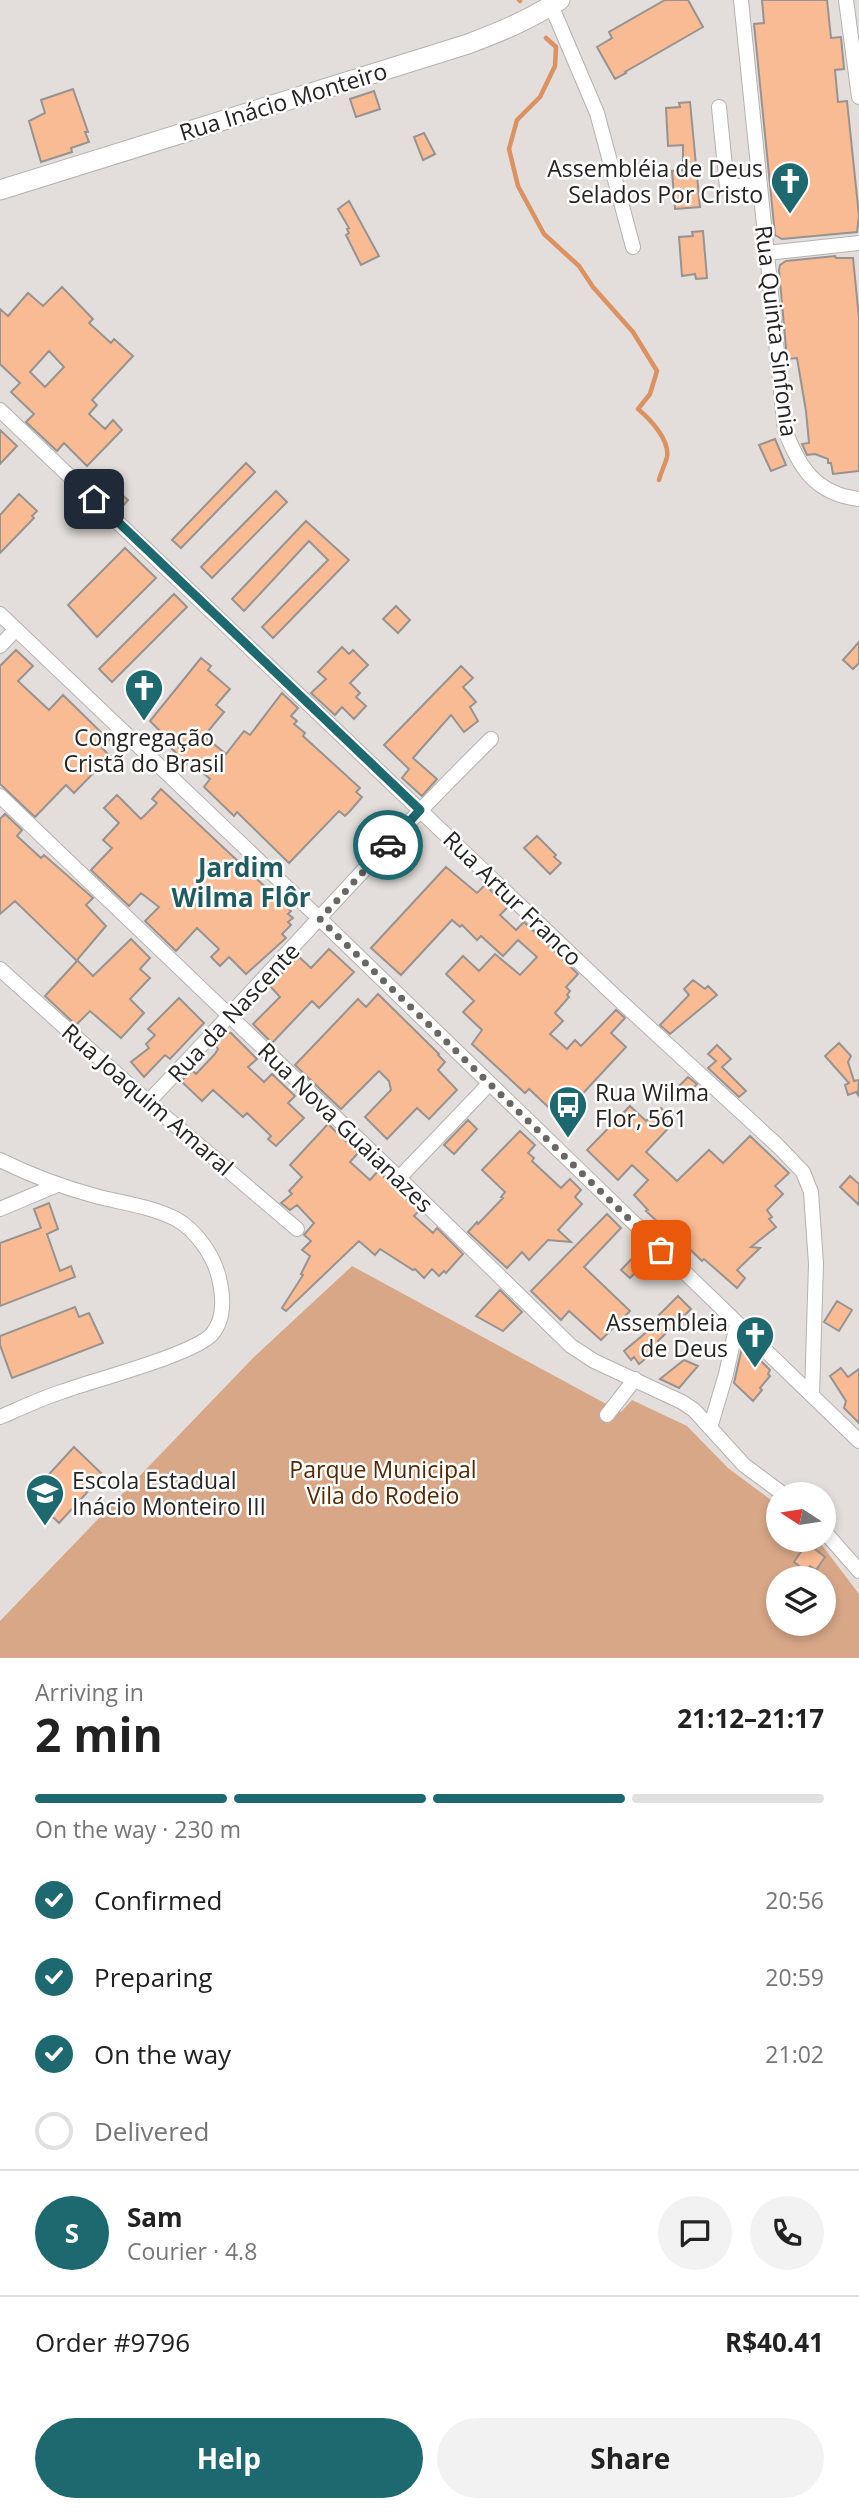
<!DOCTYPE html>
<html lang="en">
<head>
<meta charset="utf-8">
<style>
	:root { --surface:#fff; --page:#f2f2f2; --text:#222; --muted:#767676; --line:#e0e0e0; --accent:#1d696f }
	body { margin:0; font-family:"Open Sans",sans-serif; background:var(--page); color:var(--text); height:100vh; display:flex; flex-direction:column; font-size:26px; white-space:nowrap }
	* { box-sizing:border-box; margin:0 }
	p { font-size:23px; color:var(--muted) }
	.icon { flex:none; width:38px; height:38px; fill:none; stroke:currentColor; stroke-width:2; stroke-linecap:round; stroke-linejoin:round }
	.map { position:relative; height:1658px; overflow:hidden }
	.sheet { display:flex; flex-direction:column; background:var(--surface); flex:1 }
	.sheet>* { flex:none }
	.needle { width:46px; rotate:282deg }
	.fabs { position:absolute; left:766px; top:1482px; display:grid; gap:14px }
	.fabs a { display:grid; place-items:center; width:70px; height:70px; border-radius:50%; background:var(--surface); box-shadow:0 4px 10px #0003; font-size:35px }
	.pin { position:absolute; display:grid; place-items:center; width:60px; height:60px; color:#fff; margin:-30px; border-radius:14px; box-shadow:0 4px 10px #0006 }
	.courier { position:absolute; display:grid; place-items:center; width:70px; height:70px; margin:-35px; border:5px solid #1d696f; border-radius:50%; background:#fff; color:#222; box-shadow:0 2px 9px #0007 }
	.headline em { font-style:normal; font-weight:700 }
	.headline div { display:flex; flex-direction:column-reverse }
	.headline { display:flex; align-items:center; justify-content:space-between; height:119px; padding:0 35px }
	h1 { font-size:46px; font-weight:700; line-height:52px }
	.bar { display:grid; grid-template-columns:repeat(4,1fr); gap:10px 7px; align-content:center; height:84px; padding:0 35px }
	.bar i { height:9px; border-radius:5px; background:var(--line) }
	.bar .current { background:var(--accent) }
	.bar p { grid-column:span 4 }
	.line { display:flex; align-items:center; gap:18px; padding:0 35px; border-top:2px solid var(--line) }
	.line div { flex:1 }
	.round { display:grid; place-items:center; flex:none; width:74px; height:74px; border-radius:37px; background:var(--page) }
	ol { padding:0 35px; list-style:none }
	li { display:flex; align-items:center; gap:21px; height:77px }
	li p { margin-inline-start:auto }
	li .icon { padding:7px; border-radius:50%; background:var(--accent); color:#fff; stroke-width:4 }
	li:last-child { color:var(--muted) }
	li i { width:38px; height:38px; border:4px solid var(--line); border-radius:50% }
	.primary-button { display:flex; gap:14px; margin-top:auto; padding:14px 35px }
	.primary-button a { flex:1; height:80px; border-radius:42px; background:var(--accent); color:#fff; font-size:28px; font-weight:700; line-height:80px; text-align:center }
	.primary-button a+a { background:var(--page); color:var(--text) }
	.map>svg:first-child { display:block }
</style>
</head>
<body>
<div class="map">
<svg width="859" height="1658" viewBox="0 0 859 1658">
	<rect width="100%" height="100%" fill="#e3dedb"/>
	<path fill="#d8a788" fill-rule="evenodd" d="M352 1266 621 1412 632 1400 687 1426 728 1468 779 1506V1540H818L859 1594V1658H0V1621L254 1357ZM779 1578H824V1624H779Z"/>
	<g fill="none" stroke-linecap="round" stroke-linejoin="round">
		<path stroke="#db9161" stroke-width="4.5" d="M519 0 520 1
			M546 38 556 47 555 66 540 97 517 120 509 149 518 186 544 234 579 266 593 287 633 332 657 371 650 394 638 409C650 419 670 440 667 457 665 465 661 472 659 480"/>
	</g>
	<path fill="#f9bb94" stroke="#989390" stroke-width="2" fill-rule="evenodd" d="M665 0H688L703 27 625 72 626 73 615 79 597 47 612 38 609 32Z
		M762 0H827L831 38 841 37 844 69 835 70 838 102 847 101 859 216 857 232 782 239 775 235 754 24 764 23Z
		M73 89 88 132H85L89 142 71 148 72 152 41 162 29 121 45 113 41 100Z
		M374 91 380 109 356 117 350 99Z
		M690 102 700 207 675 209 672 171 683 170V145L668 146 666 108 680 107 679 103Z
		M424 133 435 154 423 160 414 137Z
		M349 201 379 256 361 265 346 235 349 233 347 229 349 228 338 209Z
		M703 231 707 278 696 279 695 274 682 276 679 237 693 236 692 232Z
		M835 256 836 258H853L859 318V471L833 474 831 463H828V459L815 454 807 455 802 444 809 443 806 411 797 358 787 359 779 270 780 265 786 261Z
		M62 287 93 319 89 323 111 343 114 339 133 356 92 400 97 405 89 414 105 429 113 420 122 430 87 466 64 443 57 451 26 422 34 414 11 392 20 383 0 364V309L8 316 28 293 43 306ZM49 351 64 367 45 387 30 372Z
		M0 430 17 446 0 464Z
		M775 439 786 465 771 471 759 445Z
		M246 463 255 472 181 548 172 540Z
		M276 491 287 502 212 578 201 567Z
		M120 493 128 500 119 510 111 502Z
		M19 494 37 511 32 516 34 518 0 553V515Z
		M306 521 349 560 273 638 262 627 328 560 309 541 244 611 232 599Z
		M125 548 156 578 97 637 68 605Z
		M174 594 187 607 112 682 99 669Z
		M396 606 410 620 398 633 383 619Z
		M859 642V663L853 669 843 660Z
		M342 647 349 654 353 650 368 665 350 683 360 693 356 697 366 706 354 719 342 707 335 715 311 693 326 679 318 672Z
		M16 650 33 666 18 681 49 710 63 695 109 740 102 748 110 756 74 793 66 785 35 817 0 784V666Z
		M201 658 211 666 208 670 230 689 216 705 224 712 204 736 226 754 244 731 250 735 282 693 298 708 291 716 297 721 294 724 305 733 303 736 360 788 356 792 362 797 350 811 345 816 339 811 289 863 237 812 234 816 204 787 210 779 189 761 183 767 173 758 176 753 157 734 160 731 150 721Z
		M461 666 473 678 463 687 476 702 470 707 478 721 464 732 451 715 413 758 437 779 422 796 402 778 409 769 384 745Z
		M161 789 291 911 288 914 293 918 288 922 291 925 282 934 286 938 246 974 229 957 220 966 211 957 219 949 197 928 176 951 145 921 159 907 141 893 129 906 91 870 112 848 103 840 119 823 104 808 117 795 141 819 157 803 152 799Z
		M5 814 22 830 17 836 41 858 44 855 93 898 86 905 106 926 77 960 93 976 131 939 150 958 140 969 150 978 130 999 144 1013 121 1038 90 1011 76 1025 45 996 77 961 15 901 0 914V819Z
		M537 836 556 855 554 857 561 863 550 874 524 848Z
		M446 867 477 893 485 885 508 907 500 915 516 930 524 922 578 974 566 987 570 991 567 995 569 997 555 1013 563 1021 550 1034 567 1049 575 1040 581 1046 616 1010 625 1018 611 1033 626 1047 560 1118 529 1089 525 1093 472 1044 482 1030 463 1012 474 1001 446 974 463 956 479 971 495 954 520 975 537 957 518 940 503 956 481 936 477 940 462 925 460 927 452 920 401 975 371 948Z
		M329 949 354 972 319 1008 312 1001 272 1043 253 1024 280 997 270 986 298 956 311 968Z
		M693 980 705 989 708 986 717 995 670 1034 660 1025 689 995 684 989Z
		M378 994 439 1054 438 1055 445 1062 438 1070 457 1090 429 1119 417 1108 387 1139 365 1117 391 1090 389 1081 379 1071 341 1109 295 1065 358 999 366 1007Z
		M179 998 204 1023 170 1059 165 1055 144 1077 131 1062 149 1048 146 1044 155 1035 148 1029Z
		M227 1032 231 1033 257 1059 248 1067 264 1082 272 1074 295 1096 288 1103 304 1118 276 1146 268 1139 271 1136 247 1113 243 1117 213 1090 202 1101 181 1081 192 1070 196 1074 215 1054 218 1049 215 1045Z
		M839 1043 851 1056 848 1062 854 1081 859 1080 858 1095 856 1092 848 1095 845 1085 849 1083 825 1056Z
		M717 1045 731 1059 722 1067 746 1091 739 1097 708 1068 716 1061 708 1054Z
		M688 1077 697 1084 688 1094 679 1086Z
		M630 1106 646 1121 661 1108 675 1121 646 1152 677 1181 709 1150 723 1163 750 1136 789 1173 775 1186 783 1194 767 1210 772 1217 769 1219 776 1227 751 1247 760 1248 737 1270 745 1278 737 1288 704 1259 702 1261 664 1224 662 1226 646 1211 648 1210 634 1195 648 1180 632 1165 618 1180 587 1150Z
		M468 1120 477 1129 454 1154 444 1145Z
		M328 1124 358 1153 350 1162 370 1180 378 1171 419 1211 414 1216 433 1233 437 1228 463 1254 446 1273 444 1271 439 1276 432 1269 424 1278 415 1269 413 1270 380 1249 375 1255 359 1241 286 1311 282 1308 303 1275 301 1274 310 1256 302 1250 311 1241 304 1235 314 1223 297 1205 290 1210 281 1203 292 1194 289 1191 302 1177 290 1165Z
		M520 1131 535 1145 528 1153 534 1158 532 1161 561 1188 570 1179 581 1190 575 1197 582 1204 558 1230 571 1242 548 1240 529 1260 522 1252 507 1268 468 1232 477 1222 478 1224 503 1198 501 1197 505 1192 482 1170Z
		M850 1176 859 1184V1205L840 1187Z
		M49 1203 58 1229 47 1234 60 1271 71 1266 75 1277 0 1306V1243L41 1228 34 1209Z
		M607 1214 621 1228 584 1267 630 1311 601 1340 569 1311 561 1320 531 1291Z
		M643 1247 652 1255 630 1278 621 1270Z
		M500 1290 522 1312 503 1331 476 1316Z
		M678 1296 691 1309 658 1341 661 1346 639 1364 634 1357 631 1360 624 1351 649 1330 654 1324 652 1322Z
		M837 1301 852 1310 839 1331 824 1322Z
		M75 1307 79 1317 89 1313 103 1343 12 1378 0 1345V1336Z
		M743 1343 770 1370 768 1374 770 1376 760 1388 762 1390 753 1401 734 1383Z
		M684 1360 698 1366 679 1388 660 1379Z
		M841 1368 848 1377 859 1369V1423L844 1408 846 1401 830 1376Z
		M74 1447 103 1475 59 1523 30 1495Z
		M807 1543 825 1557 816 1570 810 1566 806 1571 794 1562Z"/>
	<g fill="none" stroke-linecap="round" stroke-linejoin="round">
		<g stroke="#b6b1ae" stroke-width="16">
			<path id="street" d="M741 0 785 430C799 468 816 494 859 499
				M846 0 859 97
				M551 5 597 113 633 247
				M719 107 727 187 760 184
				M767 253 859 243
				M0 410 617 998 778 1146 803 1172 811 1192 816 1264 812 1395
				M0 614 320 919 859 1441
				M0 646 16 629
				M0 796 399 1178 571 1346 594 1361 682 1402 694 1410 744 1465 783 1494
				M0 969 148 1102 297 1229
				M148 1102C263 982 372 856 491 739
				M0 1160C32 1176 65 1188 99 1197 124 1203 153 1207 176 1219 196 1230 214 1256 219 1278 223 1295 225 1319 212 1334 195 1354 94 1380 64 1391 42 1398 21 1408 0 1417
				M399 1178 489 1084
				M0 1209 57 1185
				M607 1415 635 1379
				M710 1428 726 1374 737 1324
				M824 1531 859 1571"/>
		</g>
		<g stroke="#b6b1ae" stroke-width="21">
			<path id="secondary" d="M0 190 468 44C502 31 529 20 560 0"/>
		</g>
		<use href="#street" stroke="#fff" stroke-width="14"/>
		<use href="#secondary" stroke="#fff" stroke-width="19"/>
	</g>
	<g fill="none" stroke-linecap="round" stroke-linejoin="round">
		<path stroke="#696664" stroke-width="7" stroke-dasharray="0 12.6" d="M388 845 320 919 661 1250"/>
		<path stroke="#1d696f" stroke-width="9" d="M94 499 420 810 388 845"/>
	</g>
	<defs>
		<g id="church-pin" transform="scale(2.0125)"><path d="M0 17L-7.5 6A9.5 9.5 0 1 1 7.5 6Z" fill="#1d696f" stroke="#fff"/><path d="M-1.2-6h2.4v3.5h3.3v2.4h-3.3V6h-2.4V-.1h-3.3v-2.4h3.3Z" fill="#fff"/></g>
		<g id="bus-pin" transform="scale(2.0125)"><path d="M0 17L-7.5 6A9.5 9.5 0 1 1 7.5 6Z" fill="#1d696f" stroke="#fff"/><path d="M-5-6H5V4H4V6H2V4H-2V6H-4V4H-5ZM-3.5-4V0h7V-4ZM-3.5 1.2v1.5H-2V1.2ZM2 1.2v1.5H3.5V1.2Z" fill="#fff"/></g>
		<g id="school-pin" transform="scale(2.0125)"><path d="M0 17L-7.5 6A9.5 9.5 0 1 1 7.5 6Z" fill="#1d696f" stroke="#fff"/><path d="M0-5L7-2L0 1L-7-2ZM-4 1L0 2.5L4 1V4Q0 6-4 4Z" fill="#fff"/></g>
	</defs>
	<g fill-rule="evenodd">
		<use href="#church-pin" x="790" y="181"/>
		<use href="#church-pin" x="144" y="688"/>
		<use href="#bus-pin" x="568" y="1105"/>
		<use href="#church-pin" x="755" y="1335"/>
		<use href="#school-pin" x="45" y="1493"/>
	</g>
	<g text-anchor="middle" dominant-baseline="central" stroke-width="5" stroke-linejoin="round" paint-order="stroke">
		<g font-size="23" fill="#272524" stroke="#fff">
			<text transform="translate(283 101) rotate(-17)">Rua Inácio Monteiro</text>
			<text transform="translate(777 331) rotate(83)">Rua Quinta Sinfonia</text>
			<text transform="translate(513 898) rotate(44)">Rua Artur Franco</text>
			<text transform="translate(233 1012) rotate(-47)">Rua da Nascente</text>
			<text transform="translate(148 1099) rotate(41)">Rua Joaquim Amaral</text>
			<text transform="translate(346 1127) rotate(44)">Rua Nova Guaianazes</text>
		</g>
		<g font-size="23" fill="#272524" stroke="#fff" text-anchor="end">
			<text x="763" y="168">Assembléia de Deus<tspan x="763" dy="26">Selados Por Cristo</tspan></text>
			<text x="144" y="737" text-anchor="middle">Congregação<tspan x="144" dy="26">Cristã do Brasil</tspan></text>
			<text x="595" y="1092" text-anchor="start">Rua Wilma<tspan x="595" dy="26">Flor, 561</tspan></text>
			<text x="728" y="1322">Assembleia<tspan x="728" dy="26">de Deus</tspan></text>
			<text x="72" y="1480" text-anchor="start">Escola Estadual<tspan x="72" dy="26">Inácio Monteiro III</tspan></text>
		</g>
		<g font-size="23" fill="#572801" stroke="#fff">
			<text x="383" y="1469">Parque Municipal<tspan x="383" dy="26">Vila do Rodeio</tspan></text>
		</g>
		<g font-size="26" font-weight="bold" fill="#205b60" stroke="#fff">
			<text x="241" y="867">Jardim<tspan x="241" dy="30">Wilma Flôr</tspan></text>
		</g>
	</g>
</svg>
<div class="fabs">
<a><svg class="needle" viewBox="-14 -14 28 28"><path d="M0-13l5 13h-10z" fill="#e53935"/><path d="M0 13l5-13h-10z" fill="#767676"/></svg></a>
<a><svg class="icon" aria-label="layers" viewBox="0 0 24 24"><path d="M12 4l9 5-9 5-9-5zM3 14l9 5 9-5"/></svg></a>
</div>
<div class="pin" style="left:661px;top:1250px;background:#ea580c"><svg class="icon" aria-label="bag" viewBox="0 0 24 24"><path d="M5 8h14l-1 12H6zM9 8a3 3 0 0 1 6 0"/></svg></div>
<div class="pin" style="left:94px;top:499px;background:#1f2937"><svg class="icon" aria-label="home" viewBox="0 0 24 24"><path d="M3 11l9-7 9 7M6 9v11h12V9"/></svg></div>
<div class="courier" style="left:388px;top:845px"><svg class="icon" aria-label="car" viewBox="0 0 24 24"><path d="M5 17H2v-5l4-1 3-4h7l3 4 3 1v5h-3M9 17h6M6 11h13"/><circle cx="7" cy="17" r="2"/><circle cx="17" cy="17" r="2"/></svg></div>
</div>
<section class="sheet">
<div class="headline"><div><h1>2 min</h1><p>Arriving in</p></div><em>21:12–21:17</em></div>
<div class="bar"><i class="current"></i><i class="current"></i><i class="current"></i><i></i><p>On the way · 230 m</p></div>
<ol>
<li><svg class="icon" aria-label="check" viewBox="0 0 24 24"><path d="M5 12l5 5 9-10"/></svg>Confirmed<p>20:56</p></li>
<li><svg class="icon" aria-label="check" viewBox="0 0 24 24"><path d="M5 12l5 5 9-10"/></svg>Preparing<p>20:59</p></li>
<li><svg class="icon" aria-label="check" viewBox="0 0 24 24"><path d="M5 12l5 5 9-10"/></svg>On the way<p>21:02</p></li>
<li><i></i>Delivered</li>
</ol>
<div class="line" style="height:126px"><b class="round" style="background:var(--accent);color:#fff">S</b><div><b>Sam</b><p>Courier · 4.8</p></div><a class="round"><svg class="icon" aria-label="chat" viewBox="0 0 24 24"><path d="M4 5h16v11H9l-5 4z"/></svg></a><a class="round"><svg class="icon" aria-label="phone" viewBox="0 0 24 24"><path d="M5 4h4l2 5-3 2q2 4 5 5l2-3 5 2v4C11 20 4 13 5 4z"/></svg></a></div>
<div class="line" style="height:91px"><div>Order #9796</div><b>R$40.41</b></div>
<div class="primary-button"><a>Help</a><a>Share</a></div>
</section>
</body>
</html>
